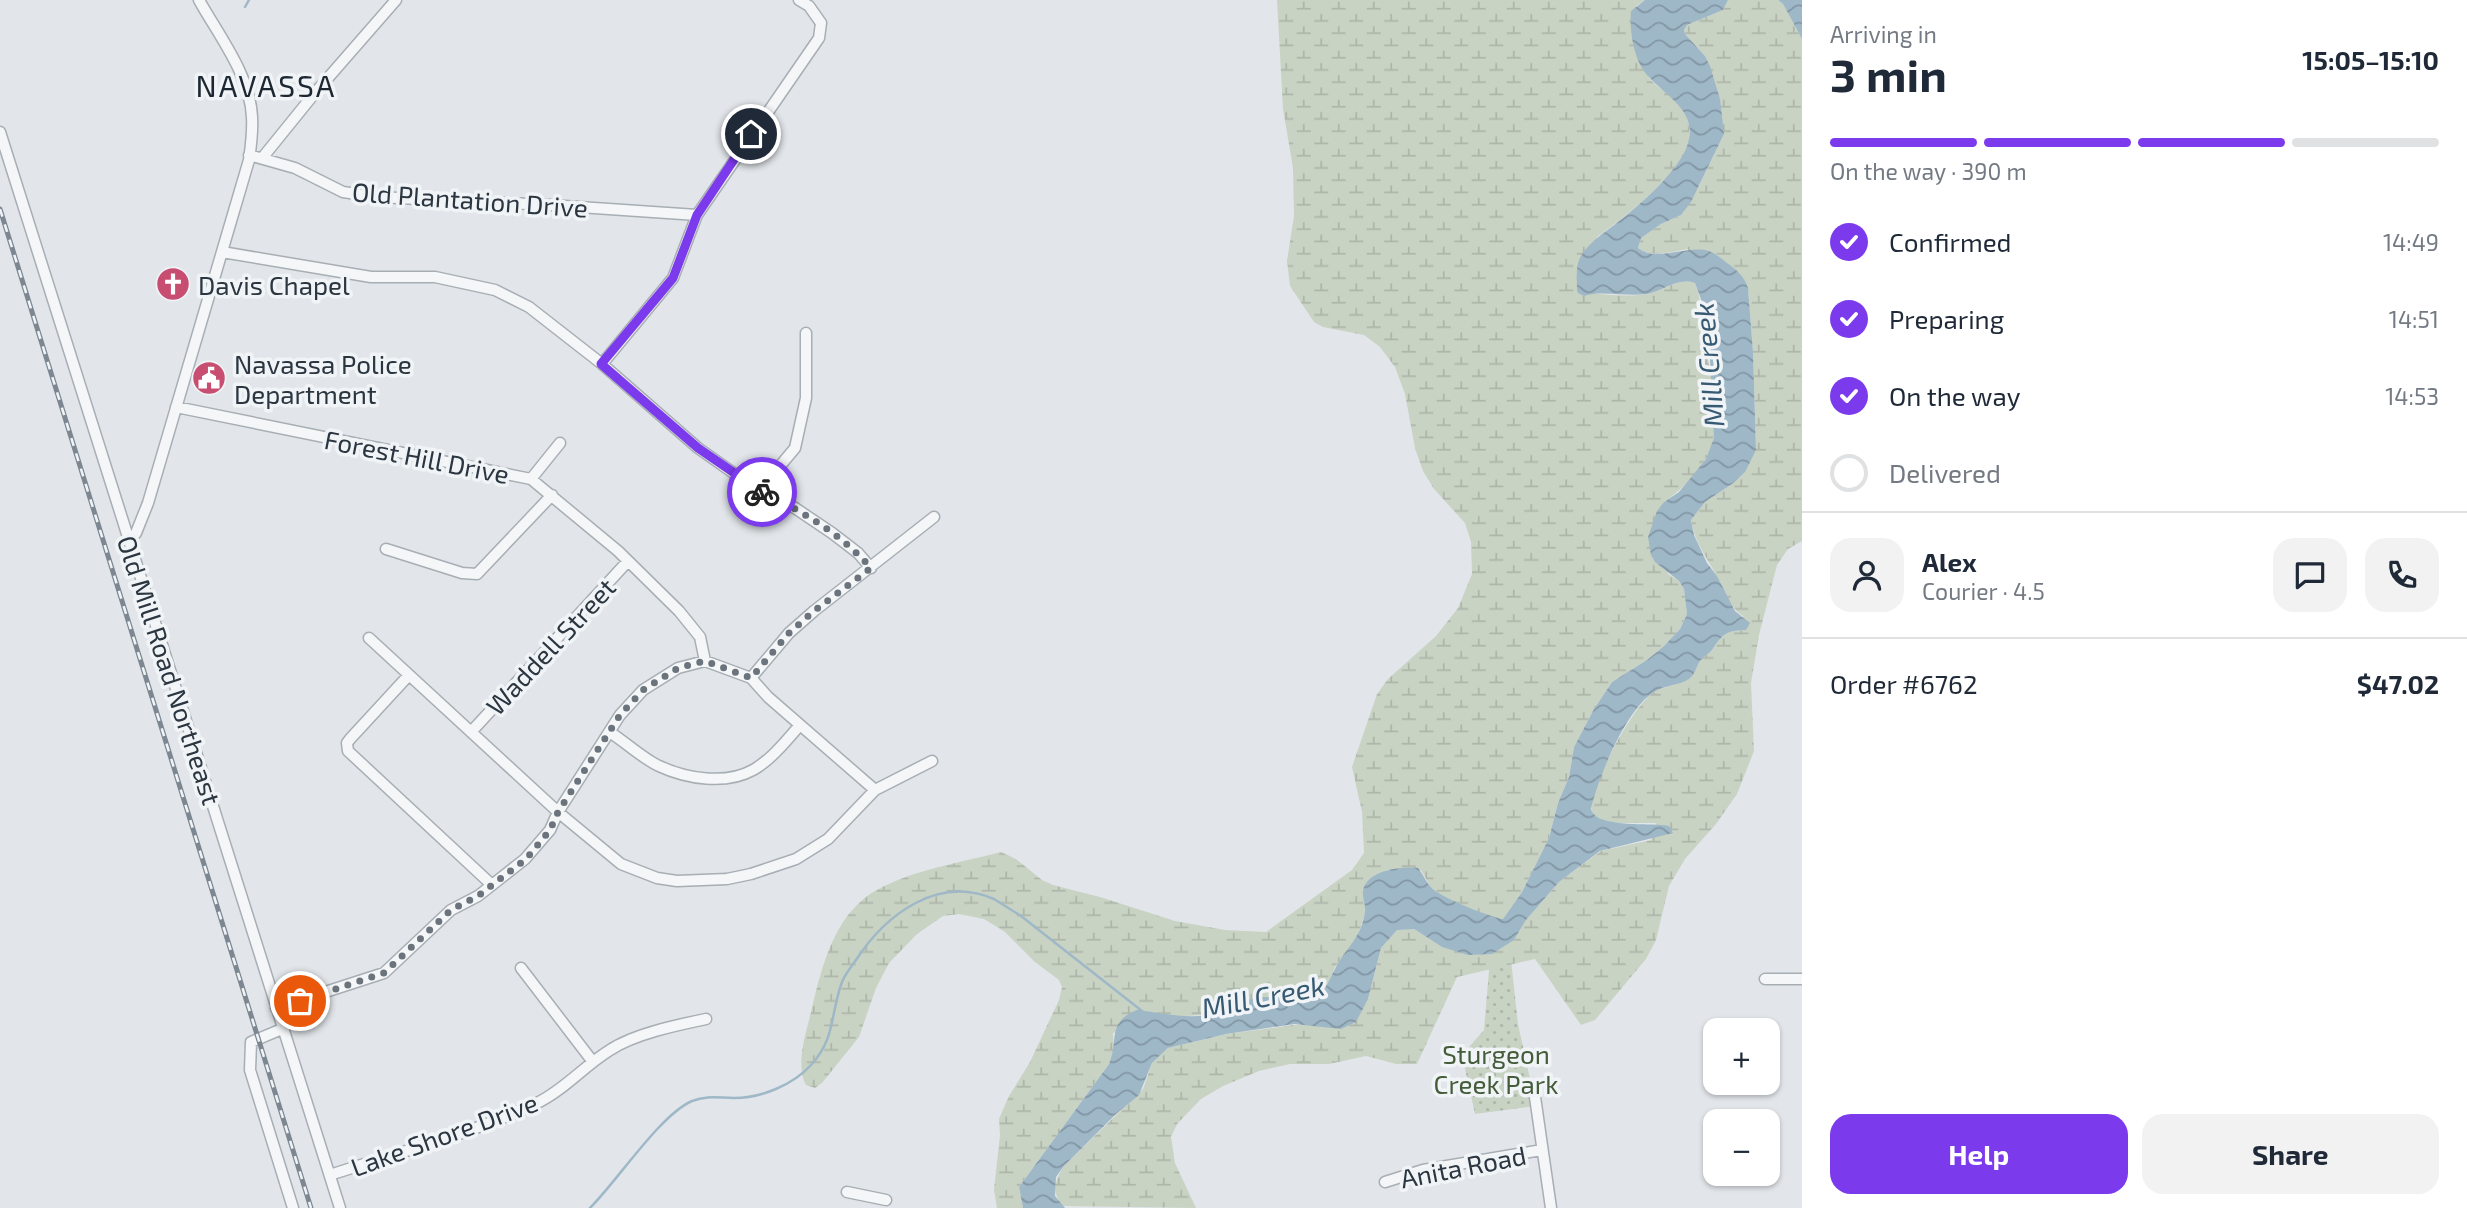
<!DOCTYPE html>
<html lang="en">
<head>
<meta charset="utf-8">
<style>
	:root { --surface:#fff; --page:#f2f2f3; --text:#1f2937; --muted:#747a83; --line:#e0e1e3; --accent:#7c3aed }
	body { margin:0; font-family:"Exo 2",sans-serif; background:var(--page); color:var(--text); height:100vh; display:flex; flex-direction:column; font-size:26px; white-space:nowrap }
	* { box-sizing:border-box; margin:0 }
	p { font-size:23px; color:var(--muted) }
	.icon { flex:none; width:38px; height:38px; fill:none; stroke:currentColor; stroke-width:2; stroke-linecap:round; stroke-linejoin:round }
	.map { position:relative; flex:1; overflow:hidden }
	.sheet { display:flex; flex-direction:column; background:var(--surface); width:665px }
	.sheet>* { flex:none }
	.fabs { position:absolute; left:1703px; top:1018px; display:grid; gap:14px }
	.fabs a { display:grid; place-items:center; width:77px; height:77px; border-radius:14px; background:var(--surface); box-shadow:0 2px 5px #0004; font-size:35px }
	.pin { position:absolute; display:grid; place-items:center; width:60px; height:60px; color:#fff; margin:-30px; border:4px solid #fff; border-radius:50%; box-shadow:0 2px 7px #0007 }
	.courier { position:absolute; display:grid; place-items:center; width:70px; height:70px; margin:-35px; border:5px solid #7c3aed; border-radius:50%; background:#fff; color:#222; box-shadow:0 2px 9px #0007 }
	.summary em { font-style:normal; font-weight:700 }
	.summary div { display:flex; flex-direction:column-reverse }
	.summary { display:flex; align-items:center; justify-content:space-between; height:119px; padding:0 28px }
	h1 { font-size:46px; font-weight:700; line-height:52px }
	.bar { display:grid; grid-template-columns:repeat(4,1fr); gap:10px 7px; align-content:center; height:84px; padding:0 28px }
	.bar i { height:9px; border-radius:5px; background:var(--line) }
	.bar .on { background:var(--accent) }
	.bar p { grid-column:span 4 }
	.line { display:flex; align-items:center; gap:18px; padding:0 28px; border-top:2px solid var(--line) }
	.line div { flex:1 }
	.round { display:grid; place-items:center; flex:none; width:74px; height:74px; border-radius:21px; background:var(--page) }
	ol { padding:0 28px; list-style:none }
	li { display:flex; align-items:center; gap:21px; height:77px }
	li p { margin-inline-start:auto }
	li .icon { padding:7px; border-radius:50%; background:var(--accent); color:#fff; stroke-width:4 }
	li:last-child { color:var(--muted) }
	li i { width:38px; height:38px; border:4px solid var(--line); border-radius:50% }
	.cta { display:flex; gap:14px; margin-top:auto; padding:14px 28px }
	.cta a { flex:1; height:80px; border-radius:21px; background:var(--accent); color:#fff; font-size:28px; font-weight:700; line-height:80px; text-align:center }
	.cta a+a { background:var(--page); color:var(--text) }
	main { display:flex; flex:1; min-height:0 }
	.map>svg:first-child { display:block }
</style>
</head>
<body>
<main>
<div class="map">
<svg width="1802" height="1208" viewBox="0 0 1802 1208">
	<defs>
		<pattern id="grass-dots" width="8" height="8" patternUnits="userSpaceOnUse" patternTransform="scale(1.75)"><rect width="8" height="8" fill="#c9d3c3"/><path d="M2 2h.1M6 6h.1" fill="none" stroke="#adb6a9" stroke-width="1.8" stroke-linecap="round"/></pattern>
		<pattern id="wetland-marsh" width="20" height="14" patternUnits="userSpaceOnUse" patternTransform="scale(1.75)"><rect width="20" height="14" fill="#c9d3c3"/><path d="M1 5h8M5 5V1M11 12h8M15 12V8" fill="none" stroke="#adb6a9"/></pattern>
		<pattern id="water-waves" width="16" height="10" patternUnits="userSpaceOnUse" patternTransform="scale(1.75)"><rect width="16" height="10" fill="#9fb8c8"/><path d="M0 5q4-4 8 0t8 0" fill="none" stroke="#8296a4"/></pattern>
	</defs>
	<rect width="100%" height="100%" fill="#e2e6ea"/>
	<path fill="url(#grass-dots)" d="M1490 959 1511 960 1518 1024 1536 1106 1475 1114 1462 1055 1484 1030Z"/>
	<path fill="url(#wetland-marsh)" d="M1277 0H1645L1636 6C1639 23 1642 61 1648 75 1653 87 1675 96 1683 109 1689 119 1691 134 1688 145 1679 174 1622 220 1597 237L1591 293C1610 295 1628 297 1647 294 1665 291 1677 277 1695 283 1703 303 1701 321 1705 342 1709 368 1720 414 1714 439 1708 465 1684 488 1664 502L1668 574 1679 581 1684 589 1687 614 1680 629 1664 646 1647 660 1612 682 1594 709 1574 747 1569 777 1558 803 1549 838 1522 892 1503 919 1492 918 1441 896 1430 886 1421 870H1387L1369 881 1363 890 1366 911 1357 938 1335 967 1329 982 1319 993 1282 998 1265 997 1205 1015 1184 1016 1113 1033 1114 1053 1109 1064 1019 1187 1023 1208H997L994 1190 1000 1135 999 1119 1009 1096 1030 1062 1059 1000 1062 987 1059 980 1035 962 1005 932 984 919 959 914 943 916 917 934 889 963 876 988 859 1037 822 1083 815 1088 806 1085C795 1065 806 1033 811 1012 820 975 829 933 857 905 886 874 960 863 1001 852L1016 859 1042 880 1053 885 1100 897 1175 921 1225 930 1266 932 1352 870 1364 853 1362 812 1352 767 1377 694 1388 679 1436 636 1458 608 1472 574 1471 542 1465 523 1434 489 1423 471 1415 448 1405 394 1395 367 1380 347 1364 335 1323 327 1314 322 1290 286 1287 261 1294 216 1293 168 1283 109Z
		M1728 0H1778L1783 4 1802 39V541L1788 549 1777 565 1759 635 1751 683 1754 751 1737 794 1716 824 1685 859 1669 886 1656 940 1646 959 1595 1020 1581 1025 1535 959 1457 977 1417 1064H1396L1366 1056 1329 1064H1290L1259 1071 1223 1086 1201 1099 1177 1124 1171 1137 1175 1163 1196 1208 1062 1206C1052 1191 1054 1182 1064 1166L1143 1089 1152 1063 1168 1048 1226 1034 1302 1024 1368 999 1381 948 1397 929H1414L1442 947 1514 940 1526 920 1559 882 1601 851 1651 840 1656 823H1608L1592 814C1587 790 1633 705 1654 692 1665 685 1684 686 1693 675 1696 671 1697 665 1700 661 1703 657 1709 654 1712 650 1723 634 1725 631 1746 630L1743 616C1730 608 1726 592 1719 580 1708 559 1695 544 1691 520L1705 502 1732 484 1756 450 1753 352 1748 288 1687 249C1672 252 1651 258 1638 248L1641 238 1661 224 1681 215 1699 186 1724 134 1705 56 1685 34 1684 30 1687 25 1723 10Z"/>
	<path fill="url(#water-waves)" d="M1645 0H1728L1723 10 1687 25 1684 30 1685 34 1705 56 1710 66 1720 99 1724 134 1691 202 1681 215 1661 224 1641 238 1638 248C1657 263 1687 244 1709 251 1715 253 1722 259 1727 263 1737 270 1744 276 1748 288L1753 352 1756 450 1745 472 1732 484 1705 502 1691 520 1694 535 1707 563 1717 576 1735 611 1750 623 1746 630C1725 631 1723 634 1712 650 1709 654 1703 657 1700 661 1696 667 1695 675 1689 679 1679 686 1664 685 1654 692 1626 709 1598 778 1591 809 1596 829 1651 822 1669 826L1673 833 1600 851 1559 882 1526 920 1514 940 1492 954 1468 955 1442 947 1414 929 1397 930 1381 948 1368 999 1356 1022 1341 1029 1295 1024 1226 1034 1168 1048 1152 1063 1139 1095 1116 1114 1064 1166 1056 1177 1055 1196 1065 1208H1023L1019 1187 1109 1064C1119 1042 1106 1022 1137 1010 1159 1012 1184 1019 1207 1015 1226 1011 1243 998 1263 997 1280 996 1306 1003 1321 991 1329 985 1330 977 1335 969 1346 947 1361 939 1365 912 1366 905 1362 898 1363 891 1366 870 1402 866 1418 868 1423 874 1426 882 1431 887 1439 897 1490 917 1503 919L1522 892 1549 838 1558 803 1569 777 1574 747 1594 709 1612 682 1647 660 1664 646 1680 629 1687 614 1684 589 1679 581 1655 562 1651 555 1648 537 1657 511 1664 502 1679 492 1706 459 1714 438 1710 359 1705 343 1702 302 1695 283C1677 277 1664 291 1647 294 1627 297 1601 290 1584 296L1578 293 1577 290C1577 281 1576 271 1578 263 1584 244 1605 233 1619 221 1639 206 1679 170 1687 146 1699 112 1668 98 1649 77 1634 62 1629 31 1631 11Z
		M1778 0H1802V39L1783 4Z"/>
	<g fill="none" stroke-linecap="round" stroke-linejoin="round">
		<path stroke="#9fb8c8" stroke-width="2.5" d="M245 7 249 0
			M590 1208C618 1180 660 1115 692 1101 707 1095 719 1098 734 1098 761 1098 793 1085 811 1065 836 1038 830 1014 842 982 845 974 851 967 856 960 886 914 938 875 994 899L1021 916 1142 1011V1013"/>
		<g stroke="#a7aeb4" stroke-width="13">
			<path id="minor" d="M0 132 340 1208
				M249 155 295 168 343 192 377 197 550 205 697 215
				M263 157 314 94 396 0
				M222 252 371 277H435L495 290 529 307 602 364 698 448 759 491 795 508 832 533 858 553 871 568
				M602 364 673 278 697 215 819 38 821 23 809 6 799 0
				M176 407 531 479 618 551 679 611 700 637 705 661
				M531 479 560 443
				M759 491 795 448 806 398V333
				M129 541 136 533 148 503 249 160C251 146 253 132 252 117 250 75 219 36 199 0
				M386 549 462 573 477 574 552 495
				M369 638 558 812 621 864 657 878 677 881 727 879 751 874 796 859 828 839 875 790 932 761
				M409 675 350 739 347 743 348 751 492 885
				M751 678 789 633 814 611 934 517
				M471 732 628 561
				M611 733C625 742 645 760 659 766 687 779 726 785 753 770 771 760 787 740 800 725
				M521 968 593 1062
				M1765 979H1802
				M276 1008 384 973 451 910 478 896 525 859 550 830 558 812 620 715 643 690 678 668 705 661 751 678 768 697 875 790
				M282 1029 251 1042 250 1070 293 1208
				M1534 1090 1551 1208
				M330 1175C399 1152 471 1134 537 1103 564 1090 584 1066 610 1050 634 1034 677 1025 706 1019
				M1385 1182 1423 1170 1542 1150
				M847 1192 886 1200"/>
		</g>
		<use href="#minor" stroke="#f4f6f8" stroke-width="10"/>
		<g stroke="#7c8792" stroke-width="5">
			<path id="rail" d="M0 209 311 1208"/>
		</g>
		<use href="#rail" stroke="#f1f4f7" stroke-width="2.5" stroke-dasharray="8" stroke-linecap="butt"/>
	</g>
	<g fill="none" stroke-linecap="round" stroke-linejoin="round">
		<path stroke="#6b747c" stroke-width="7" stroke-dasharray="0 12.6" d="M300 1001 384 973 451 910 478 896 526 859 550 830 558 812 620 715 643 690 678 668 705 661 751 678 789 633 814 611 871 568C841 534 802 511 762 492"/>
		<path stroke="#7c3aed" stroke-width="9" d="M751 134 697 215 673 278 601 364 698 448 762 492"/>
	</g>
	<defs>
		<g id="church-disc" transform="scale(1.75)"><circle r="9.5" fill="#c84e71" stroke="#f1f4f7"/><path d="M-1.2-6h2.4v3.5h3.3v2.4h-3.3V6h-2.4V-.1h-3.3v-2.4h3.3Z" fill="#fff"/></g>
		<g id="civic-disc" transform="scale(1.75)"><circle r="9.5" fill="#c84e71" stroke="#f1f4f7"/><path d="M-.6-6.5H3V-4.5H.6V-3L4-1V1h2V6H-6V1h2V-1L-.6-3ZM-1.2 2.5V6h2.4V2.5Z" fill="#fff"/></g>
	</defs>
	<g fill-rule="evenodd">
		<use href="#church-disc" x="173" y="284"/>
		<use href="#civic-disc" x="209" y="378"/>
	</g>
	<g text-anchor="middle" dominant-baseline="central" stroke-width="7" stroke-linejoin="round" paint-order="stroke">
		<g font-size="26" fill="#2b3641" stroke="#f1f4f7">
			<text transform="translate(470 199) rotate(4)">Old Plantation Drive</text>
			<text transform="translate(417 456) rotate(11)">Forest Hill Drive</text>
			<text transform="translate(550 646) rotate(-47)">Waddell Street</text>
			<text transform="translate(170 670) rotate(72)">Old Mill Road Northeast</text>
			<text transform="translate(444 1134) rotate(-20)">Lake Shore Drive</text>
			<text transform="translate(1463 1166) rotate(-11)">Anita Road</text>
		</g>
		<g font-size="26" fill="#2b3641" stroke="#f1f4f7" text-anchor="start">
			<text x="198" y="284">Davis Chapel</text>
			<text x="234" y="363">Navassa Police<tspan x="234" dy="30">Department</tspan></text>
		</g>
		<g font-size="26" fill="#445c39" stroke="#f1f4f7">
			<text x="1496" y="1053">Sturgeon<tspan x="1496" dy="30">Creek Park</tspan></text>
		</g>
		<g font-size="28" font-style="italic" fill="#375a73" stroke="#f1f4f7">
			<text transform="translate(1708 365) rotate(-95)">Mill Creek</text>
			<text transform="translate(1263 996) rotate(-11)">Mill Creek</text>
		</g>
		<g font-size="30" letter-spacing="2" fill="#1d2732" stroke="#f1f4f7">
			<text x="266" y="85">NAVASSA</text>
		</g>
	</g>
</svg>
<div class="fabs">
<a>+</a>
<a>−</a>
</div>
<div class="pin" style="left:300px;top:1001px;background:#ea580c"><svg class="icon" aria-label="bag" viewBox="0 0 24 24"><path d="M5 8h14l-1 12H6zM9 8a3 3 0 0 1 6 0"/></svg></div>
<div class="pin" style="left:751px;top:134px;background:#1f2937"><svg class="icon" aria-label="home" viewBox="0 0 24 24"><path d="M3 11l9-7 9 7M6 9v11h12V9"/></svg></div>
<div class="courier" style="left:762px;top:492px"><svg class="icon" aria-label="bike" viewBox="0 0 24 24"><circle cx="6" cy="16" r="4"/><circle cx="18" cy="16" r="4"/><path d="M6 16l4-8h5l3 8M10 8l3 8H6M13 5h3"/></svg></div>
</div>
<section class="sheet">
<div class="summary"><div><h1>3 min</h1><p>Arriving in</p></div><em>15:05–15:10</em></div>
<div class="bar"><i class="on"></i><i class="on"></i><i class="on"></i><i></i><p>On the way · 390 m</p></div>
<ol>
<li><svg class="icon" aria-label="check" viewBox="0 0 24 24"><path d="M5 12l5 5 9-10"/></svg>Confirmed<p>14:49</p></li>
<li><svg class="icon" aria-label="check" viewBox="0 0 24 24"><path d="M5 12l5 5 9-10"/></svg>Preparing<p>14:51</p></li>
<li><svg class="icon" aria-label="check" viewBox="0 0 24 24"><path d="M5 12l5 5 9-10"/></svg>On the way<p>14:53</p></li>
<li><i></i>Delivered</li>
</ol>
<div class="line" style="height:126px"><a class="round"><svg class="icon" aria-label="person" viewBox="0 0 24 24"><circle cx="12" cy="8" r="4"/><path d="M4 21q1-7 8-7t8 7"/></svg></a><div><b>Alex</b><p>Courier · 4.5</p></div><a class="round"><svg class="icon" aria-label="chat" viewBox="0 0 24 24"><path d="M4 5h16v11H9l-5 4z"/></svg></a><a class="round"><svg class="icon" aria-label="phone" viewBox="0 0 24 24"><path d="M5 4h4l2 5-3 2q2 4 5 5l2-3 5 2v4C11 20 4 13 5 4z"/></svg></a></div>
<div class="line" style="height:91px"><div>Order #6762</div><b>$47.02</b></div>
<div class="cta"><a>Help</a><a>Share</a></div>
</section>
</main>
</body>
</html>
